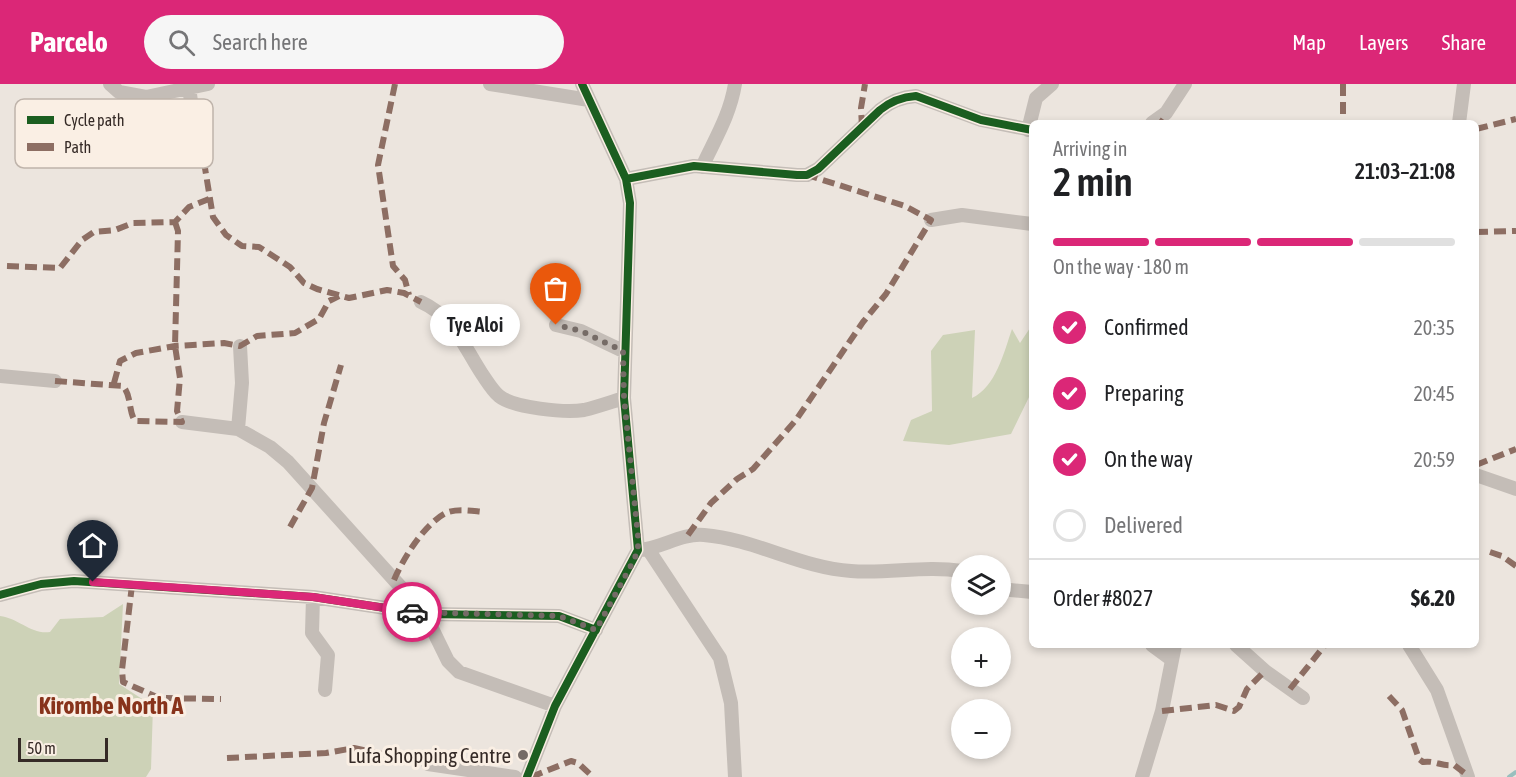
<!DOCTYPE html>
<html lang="en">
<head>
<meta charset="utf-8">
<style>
	:root { --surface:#fff; --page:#f6f6f6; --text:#202124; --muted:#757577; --line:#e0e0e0; --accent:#db2777 }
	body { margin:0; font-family:"Asap Condensed",sans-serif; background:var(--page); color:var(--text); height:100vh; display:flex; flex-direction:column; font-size:22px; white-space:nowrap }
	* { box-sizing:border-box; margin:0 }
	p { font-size:20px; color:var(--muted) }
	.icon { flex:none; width:33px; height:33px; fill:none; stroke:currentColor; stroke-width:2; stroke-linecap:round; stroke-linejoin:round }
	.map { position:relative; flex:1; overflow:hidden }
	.drawer { position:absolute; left:1029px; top:36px; width:450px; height:528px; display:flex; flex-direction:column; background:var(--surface); border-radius:9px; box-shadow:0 3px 9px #0003 }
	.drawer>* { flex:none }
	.fabs { position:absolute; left:951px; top:471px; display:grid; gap:12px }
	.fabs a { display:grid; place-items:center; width:60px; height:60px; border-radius:50%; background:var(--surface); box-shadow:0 3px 9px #0003; font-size:30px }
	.scale { position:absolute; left:18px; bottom:15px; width:90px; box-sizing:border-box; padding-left:6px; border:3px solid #352a26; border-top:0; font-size:16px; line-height:21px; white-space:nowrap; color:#352a26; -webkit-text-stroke:4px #faefe4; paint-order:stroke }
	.pin { position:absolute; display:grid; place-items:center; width:51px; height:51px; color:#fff; margin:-62px -26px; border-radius:50% 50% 50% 0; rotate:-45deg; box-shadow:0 0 6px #0007 }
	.pin .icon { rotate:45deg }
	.courier { position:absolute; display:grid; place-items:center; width:60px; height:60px; margin:-30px; border:4px solid #db2777; border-radius:50%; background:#fff; color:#222; box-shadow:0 2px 8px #0007 }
	.bubble { position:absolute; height:42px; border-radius:21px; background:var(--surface); box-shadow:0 3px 9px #0003; font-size:20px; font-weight:600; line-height:42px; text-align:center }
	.headline em { font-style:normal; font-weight:600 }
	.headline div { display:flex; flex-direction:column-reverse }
	.headline { display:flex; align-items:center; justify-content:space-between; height:102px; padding:0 24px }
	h1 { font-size:39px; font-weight:600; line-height:45px }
	.bar { display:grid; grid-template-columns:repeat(4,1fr); gap:9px 6px; align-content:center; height:72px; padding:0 24px }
	.bar i { height:8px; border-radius:4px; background:var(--line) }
	.bar .on { background:var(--accent) }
	.bar p { grid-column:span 4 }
	.line { display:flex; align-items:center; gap:15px; padding:0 24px; border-top:2px solid var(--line) }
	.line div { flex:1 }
	ol { padding:0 24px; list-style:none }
	li { display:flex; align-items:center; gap:18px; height:66px }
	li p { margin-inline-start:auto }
	li .icon { padding:6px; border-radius:50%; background:var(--accent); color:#fff; stroke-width:4 }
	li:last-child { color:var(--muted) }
	li i { width:33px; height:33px; border:3px solid var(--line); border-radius:50% }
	header { display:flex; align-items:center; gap:36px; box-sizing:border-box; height:84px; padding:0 30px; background:var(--accent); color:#fff }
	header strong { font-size:28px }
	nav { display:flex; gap:33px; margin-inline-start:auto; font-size:21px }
	.search { width:420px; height:54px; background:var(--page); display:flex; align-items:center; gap:15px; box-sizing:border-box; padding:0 21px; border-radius:33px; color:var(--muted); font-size:22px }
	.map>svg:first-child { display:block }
</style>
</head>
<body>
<header>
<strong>Parcelo</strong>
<div class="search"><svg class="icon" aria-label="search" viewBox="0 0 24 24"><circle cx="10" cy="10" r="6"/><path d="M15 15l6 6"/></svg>Search here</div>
<nav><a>Map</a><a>Layers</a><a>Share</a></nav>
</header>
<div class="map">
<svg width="1516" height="693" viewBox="0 0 1516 693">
	<rect width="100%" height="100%" fill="#ece5de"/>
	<path fill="#cdd2b7" d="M1032 241V307L1011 350 949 361 903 357 911 336 932 327 931 267 943 251 975 246 972 314C996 303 1004 268 1012 245L1020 259Z
		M123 520 119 600 153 622 151 685 146 693H0V532C18 534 32 551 50 548L60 535 103 533Z"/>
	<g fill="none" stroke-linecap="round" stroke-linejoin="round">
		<path stroke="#99bfbe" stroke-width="4" d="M1509 693 1516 688"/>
		<path stroke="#c4bdb7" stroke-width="14" d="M110 0 119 8 146 13 208 0
			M490 0 589 16
			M189 3 197 61
			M1152 39 1166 29 1185 0
			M1459 39 1464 0
			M1028 46 1036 14 1052 0
			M702 83C715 55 730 31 735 0
			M626 95 694 82 797 91H807L818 85 880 26C891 17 902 13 916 12L981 36 1032 46
			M931 136 962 131 1032 140
			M421 218C454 233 463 261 482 290 487 297 492 306 499 312 514 324 565 329 584 326 597 323 611 318 624 314
			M556 241 581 247 623 267
			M0 292 55 297
			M182 338 238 345 270 363 288 378 425 530 448 577 459 588 555 622
			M238 345 242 299 240 262
			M1476 391 1516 405
			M648 465 720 574 731 619 735 693
			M638 466C661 465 680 449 704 451 755 455 801 484 851 487 889 490 925 481 962 487
			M1000 505 1032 508
			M0 511 41 500 74 497 313 513 425 530 559 532 596 546
			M313 513 312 549 328 571 325 606
			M1152 561 1171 575
			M1236 561 1265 587 1303 614
			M1409 561 1437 606 1468 693
			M428 680 515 693
			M527 693 555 622 638 466 624 314 630 119 626 95 582 0
			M1142 693 1162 627 1175 561"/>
		<path stroke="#8d6e63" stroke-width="6" stroke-dasharray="12 6" stroke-linecap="butt" d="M395 0 378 81 393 182 405 196 409 211
			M1343 0V39
			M1159 36 1163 39
			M862 43 861 24 865 0
			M1476 45 1516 35
			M197 61 204 78 213 133 226 151 242 162 259 163 290 183 304 199 317 205 349 214 387 206 404 209 421 218
			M1476 148 1516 147
			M7 182 60 184 82 156 94 148 115 146 133 139 175 138 189 123 209 115
			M55 297 123 302C132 313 128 326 135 337L182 338 177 327 180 294 175 262 178 147 175 138
			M114 299 120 277 136 269 175 262 224 259 240 262 257 252 295 249 319 235 329 217 339 212
			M1476 381 1516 365
			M290 443 312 404 324 339 341 281
			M688 451 711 419 737 395 753 385 796 336 863 238 886 210 931 136 905 122 807 91
			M1490 468 1502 472 1516 482
			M394 496C403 475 424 440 446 429 457 424 472 427 484 428
			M132 501 122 586 123 598 159 614 221 615
			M1290 605 1325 561
			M1389 612 1402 626 1419 675 1423 678C1435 676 1442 683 1454 681L1467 691
			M1162 627 1216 621 1234 627 1239 623 1247 605 1265 587
			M227 674 326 669 354 664 428 680
			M531 693 571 677 578 679 593 693"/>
		<g stroke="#faefe4" stroke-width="11">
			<path id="cycleway" d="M626 95 694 82 797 91H807L818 85 880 26C891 17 902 13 916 12L981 36 1032 46
				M0 511 41 500 74 497 313 513 425 530 559 532 596 546
				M527 693 555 622 638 466 624 314 630 119 626 95 582 0"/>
		</g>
		<use href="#cycleway" stroke="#1b5e20" stroke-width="8"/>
	</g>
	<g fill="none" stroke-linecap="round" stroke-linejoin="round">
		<path stroke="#756b66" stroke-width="6" stroke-dasharray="0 10.8" d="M412 528 559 532 596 546 634 476 638 466V452L624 314 623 267 581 247 556 241"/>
		<path stroke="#db2777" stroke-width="8" d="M93 498 313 513 412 528"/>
	</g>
	<circle fill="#756b66" stroke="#faefe4" stroke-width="2" cx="523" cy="671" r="6"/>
	<g text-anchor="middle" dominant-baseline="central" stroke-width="6" stroke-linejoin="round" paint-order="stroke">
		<g font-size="21" fill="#352a26" stroke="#faefe4" text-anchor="end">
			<text x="511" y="671">Lufa Shopping Centre</text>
		</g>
		<g font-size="24" font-weight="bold" fill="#88331b" stroke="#faefe4">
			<text x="111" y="621">Kirombe North A</text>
		</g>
	</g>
	<rect x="15" y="15" width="198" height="69" rx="9" fill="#faefe4" stroke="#bfb4ab" stroke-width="1.5"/>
	<rect x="27" y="32" width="27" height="8" fill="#1b5e20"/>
	<rect x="27" y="59" width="27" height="8" fill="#8d6e63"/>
	<g font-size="16" fill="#352a26">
		<text x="64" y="42">Cycle path</text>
		<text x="64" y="69">Path</text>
	</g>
</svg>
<div class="fabs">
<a><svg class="icon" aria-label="layers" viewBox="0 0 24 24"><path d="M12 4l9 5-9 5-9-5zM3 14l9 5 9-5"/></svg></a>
<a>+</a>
<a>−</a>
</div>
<div class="scale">50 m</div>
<div class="pin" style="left:556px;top:241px;background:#ea580c"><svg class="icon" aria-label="bag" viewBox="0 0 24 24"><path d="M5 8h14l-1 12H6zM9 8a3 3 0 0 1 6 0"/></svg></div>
<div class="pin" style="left:93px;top:498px;background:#1f2937"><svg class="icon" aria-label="home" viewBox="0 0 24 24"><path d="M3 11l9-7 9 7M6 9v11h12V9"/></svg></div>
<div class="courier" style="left:412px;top:528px"><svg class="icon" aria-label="car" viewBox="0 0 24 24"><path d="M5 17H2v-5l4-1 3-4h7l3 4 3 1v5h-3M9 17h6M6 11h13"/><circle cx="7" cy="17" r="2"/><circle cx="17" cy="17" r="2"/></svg></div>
<div class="bubble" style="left:430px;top:220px;width:90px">Tye Aloi</div>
<section class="drawer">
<div class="headline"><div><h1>2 min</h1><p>Arriving in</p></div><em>21:03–21:08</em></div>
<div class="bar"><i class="on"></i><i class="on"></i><i class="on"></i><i></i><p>On the way · 180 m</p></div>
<ol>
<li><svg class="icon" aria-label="check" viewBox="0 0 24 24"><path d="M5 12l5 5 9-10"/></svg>Confirmed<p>20:35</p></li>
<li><svg class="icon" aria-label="check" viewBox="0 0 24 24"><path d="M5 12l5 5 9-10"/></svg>Preparing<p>20:45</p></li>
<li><svg class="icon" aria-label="check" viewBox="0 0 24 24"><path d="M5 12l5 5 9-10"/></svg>On the way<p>20:59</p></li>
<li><i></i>Delivered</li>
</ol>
<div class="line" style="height:78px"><div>Order #8027</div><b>$6.20</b></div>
</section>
</div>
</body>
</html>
